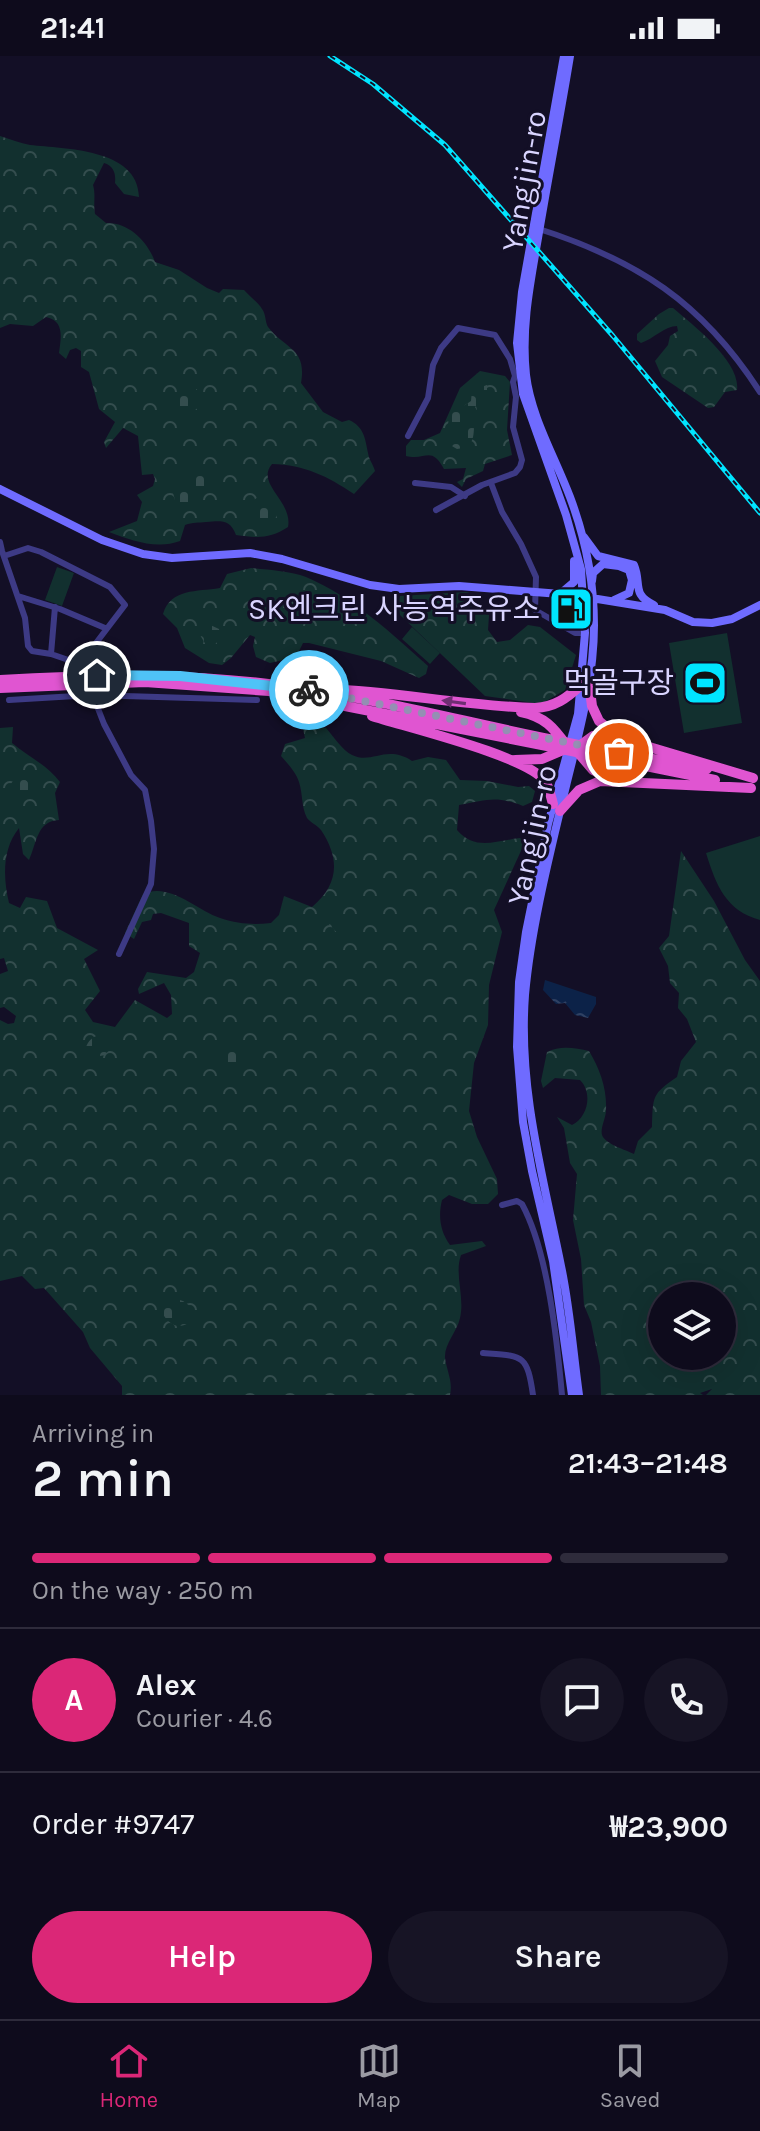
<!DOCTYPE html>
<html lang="en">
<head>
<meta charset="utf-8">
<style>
	:root { --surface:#0e0b1c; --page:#171425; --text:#f1f3f6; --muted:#9b9ba3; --line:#2e2b3b; --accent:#db2777 }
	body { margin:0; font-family:Karla,"Noto Sans KR",sans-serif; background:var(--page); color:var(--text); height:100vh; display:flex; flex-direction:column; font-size:30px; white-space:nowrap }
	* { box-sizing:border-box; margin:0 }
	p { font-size:26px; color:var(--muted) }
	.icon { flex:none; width:44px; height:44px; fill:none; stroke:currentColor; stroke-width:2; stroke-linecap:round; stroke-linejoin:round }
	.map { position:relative; height:1339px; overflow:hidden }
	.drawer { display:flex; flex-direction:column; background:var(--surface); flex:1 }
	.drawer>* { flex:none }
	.buttons { position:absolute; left:648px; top:1226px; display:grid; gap:16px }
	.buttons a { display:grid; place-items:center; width:88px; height:88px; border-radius:50%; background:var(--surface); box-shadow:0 8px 32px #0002,0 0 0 2px var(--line); font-size:40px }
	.pin { position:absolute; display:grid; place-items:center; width:68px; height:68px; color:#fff; margin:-34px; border:4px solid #fff; border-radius:50%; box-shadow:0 2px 8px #0007 }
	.courier { position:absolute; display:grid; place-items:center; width:80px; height:80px; margin:-40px; border:6px solid #4fc3f7; border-radius:50%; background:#fff; color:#222; box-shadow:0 2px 10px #0007 }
	.headline em { font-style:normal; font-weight:600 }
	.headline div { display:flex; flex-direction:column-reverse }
	.headline { display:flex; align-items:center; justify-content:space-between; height:136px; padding:0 32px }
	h1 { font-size:52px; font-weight:600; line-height:60px }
	.bar { display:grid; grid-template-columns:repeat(4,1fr); gap:12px 8px; align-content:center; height:96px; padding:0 32px }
	.bar i { height:10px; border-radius:6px; background:var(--line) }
	.bar .current { background:var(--accent) }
	.bar p { grid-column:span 4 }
	.line { display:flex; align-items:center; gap:20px; padding:0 32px; border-top:2px solid var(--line) }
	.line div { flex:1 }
	.round { display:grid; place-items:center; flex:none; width:84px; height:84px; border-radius:42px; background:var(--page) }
	.action { display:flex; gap:16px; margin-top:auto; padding:16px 32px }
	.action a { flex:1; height:92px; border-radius:48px; background:var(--accent); color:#fff; font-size:32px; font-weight:600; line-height:92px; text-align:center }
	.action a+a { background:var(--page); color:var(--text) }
	.status { display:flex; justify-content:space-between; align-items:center; height:56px; padding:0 40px; background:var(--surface); direction:ltr }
	.status svg { height:22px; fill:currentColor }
	.menu { display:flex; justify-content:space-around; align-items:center; height:112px; border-top:2px solid var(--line); background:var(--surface); font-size:22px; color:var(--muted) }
	.menu a { display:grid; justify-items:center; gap:4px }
	.menu .current { color:var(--accent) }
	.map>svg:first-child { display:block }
</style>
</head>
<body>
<div class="status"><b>21:41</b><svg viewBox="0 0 49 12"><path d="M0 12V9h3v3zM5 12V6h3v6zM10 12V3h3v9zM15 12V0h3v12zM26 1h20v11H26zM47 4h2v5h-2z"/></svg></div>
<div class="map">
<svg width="760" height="1339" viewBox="0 0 760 1339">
	<defs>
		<pattern id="forest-crowns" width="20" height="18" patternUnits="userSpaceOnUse" patternTransform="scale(2)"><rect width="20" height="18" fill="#12302f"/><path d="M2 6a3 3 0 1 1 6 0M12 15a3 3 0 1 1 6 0" fill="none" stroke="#344d4e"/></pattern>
		<pattern id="cemetery-stones" width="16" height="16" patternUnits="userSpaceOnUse" patternTransform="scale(2)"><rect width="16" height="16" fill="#12302f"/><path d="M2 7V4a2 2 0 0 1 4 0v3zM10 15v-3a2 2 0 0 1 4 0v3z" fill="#344d4e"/></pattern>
		<pattern id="water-ripples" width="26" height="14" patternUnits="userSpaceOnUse" patternTransform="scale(2)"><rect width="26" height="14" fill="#0c2248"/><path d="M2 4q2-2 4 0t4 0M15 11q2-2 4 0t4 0" fill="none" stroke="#2f4163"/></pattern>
	</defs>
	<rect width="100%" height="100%" fill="#130f26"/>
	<path fill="#12302f" d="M57 511 74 517 62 550 45 544Z
		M412 571 440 597 430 608 402 583Z
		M727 577 742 667 684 677 669 587Z
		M760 780V864C726 855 716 829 706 797Z"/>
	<path fill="url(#forest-crowns)" fill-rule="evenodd" d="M0 80C10 83 20 87 30 89 64 93 138 92 139 141L124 138 115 127C116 118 114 110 104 107L93 129C96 139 93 148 95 158L106 167C129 166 148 186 155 206L179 214 207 232 219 237 223 233 244 234C249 240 258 246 262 253 266 258 265 266 268 271 286 294 307 292 301 327L323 356 342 366 349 364C364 371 365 382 368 397 369 404 373 408 375 415L354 438C327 420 305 409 272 408 255 428 293 445 288 471 270 483 256 482 236 479 230 463 221 465 206 466 198 467 193 466 185 469L180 485C156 494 131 484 109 476L137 465 142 446 137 439 153 430 155 423 153 418 142 419 138 380 123 372 106 392 104 386 115 366 99 353 89 316 81 311V295L76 292 70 294 66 303 59 297C61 282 65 265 46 261L33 270 10 268 0 272Z
		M669 252H673C693 269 741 306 737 334L725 336 714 351 708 352 662 321 655 305 668 289 670 280 678 275 677 270C665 270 653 283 641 287L637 284V278L659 258Z
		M480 315 505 320 510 326 507 374 512 399 485 408 483 415 466 423 462 431 457 426 463 423 466 412 444 413C431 389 426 405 406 400V390L411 384H424L440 377 460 332Z
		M251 512C268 514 290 515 306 521 353 541 391 577 428 610L426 618 419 622 381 605 309 587H303L296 601 270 607 256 601 253 590 255 581 250 579 231 602 222 609 209 607 185 592 177 572 163 558C171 532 197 536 220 532L227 518Z
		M466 536 478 539 480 556 489 559 488 574 497 586 510 584 528 569 540 571 576 599 565 634 541 648 485 640 400 559 397 548 400 540Z
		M307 670 326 672C333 680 343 695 352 699 372 709 386 688 412 705L428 701 446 704 460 724 487 725 518 731 529 730 535 735 532 746 523 750C495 739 487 744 459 749L457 774C475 795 495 785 520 782L525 786 494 854 502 876 489 929 488 969 474 1007 469 1055 477 1081 497 1123 498 1138 488 1148H472L449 1139 442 1144C438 1160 440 1175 450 1189L482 1185 486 1190 461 1199C454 1218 465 1241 460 1262 457 1276 444 1288 445 1302 447 1316 453 1325 450 1339H122V1330L90 1292 83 1276 44 1232 35 1233 22 1220 0 1225V964L8 968 14 967 16 960 4 951 0 952V918L8 915 4 902 0 903V672L13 671 12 687C29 701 47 709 60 726L55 737 59 764C37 765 37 786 29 804L23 798 19 772C2 793 3 822 9 847L20 852 26 841 47 845 57 872 98 894 84 903 100 935 85 954 93 966 115 971 135 944 167 962 172 958 171 939 164 927 139 938 138 933 147 916 186 922 194 916 200 897 189 890V867L161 857 153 858 151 864 142 866 134 883 125 877 143 838C170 826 196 854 220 862 238 868 253 869 271 867L279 859 284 840 312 851C338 829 341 804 321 774 317 769 311 767 307 762 301 750 303 738 299 726 296 716 287 707 281 700L285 688 305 682 303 673Z
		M681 795 714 845 745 904 760 925V1339H706L712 1333 700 1337 703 1339H601L600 1310 591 1266 584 1249 581 1203 573 1164 577 1118 570 1107 564 1072 557 1061 572 1069C588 1061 593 1037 580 1024L555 1022 543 1032 541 1025 547 996C561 989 575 992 589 995 600 1013 607 1033 606 1054 606 1062 600 1072 602 1079 605 1088 626 1094 634 1098L638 1085 652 1071C653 1040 652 1038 677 1021L681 1005 696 986 687 963 678 952 679 937 670 927 668 910 659 892 669 880ZM662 1240H722V1300H662Z"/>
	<path fill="url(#cemetery-stones)" d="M179 328 195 332 203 339V347L193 356 183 357 178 349Z
		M487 329V339L475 351 479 358C470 370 478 379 468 391L457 393 450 389C447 380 447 361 452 353L462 351 471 345 472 334Z
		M193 413 206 417V430L199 452 176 447 173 437 184 416Z
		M250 454a14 14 0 1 1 28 0a14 14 0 1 1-28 0Z
		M208 568 219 573 220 582 214 590 206 589 200 579Z
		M10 732a10 10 0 1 1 20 0a10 10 0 1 1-20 0Z
		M329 859 334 860 351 877 350 884 342 882 325 864Z
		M103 978 113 980 114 988 105 999 90 1002 85 994C88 984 93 980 103 978Z
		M227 988H236L243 992C243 1004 238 1010 228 1014L215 1010 212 1002 218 992Z
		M173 1242 183 1245 194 1253 193 1264C180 1275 169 1270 161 1255L163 1248Z"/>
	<path fill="url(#water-ripples)" d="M545 924 596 941V948L588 962 575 959 565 947 556 948 543 934Z"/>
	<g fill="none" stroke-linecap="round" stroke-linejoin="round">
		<path stroke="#3d3a85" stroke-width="6" d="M536 172C637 204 702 246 760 336
			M408 380 428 342 433 309 441 292 458 272 495 279 510 303 515 320 513 326 516 341 513 371 522 404 520 411 515 417 482 429 436 454
			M415 427 451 431 465 440
			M491 427 502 456 521 488 536 521 535 554 575 577H585
			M0 486 2 495 25 562 28 590 32 595 51 598 80 608 125 549 110 531 41 496 28 492 4 500
			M18 540 60 553 105 572
			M51 598 55 551
			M90 632 104 668 131 719 145 734 151 765 154 793 151 828 119 898
			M9 644 92 639 257 644
			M502 1149 517 1145 522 1148C548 1196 557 1284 562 1339
			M483 1297C523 1300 527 1298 533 1339"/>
		<path stroke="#6f6bff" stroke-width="8" d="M564 0 522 236 517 287 523 338 566 459 581 513 585 577 578 658 548 768 526 876 519 926 517 991 523 1066 532 1115 553 1205 572 1339
			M570 0C560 61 548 122 538 182 530 228 521 272 526 319 531 361 555 401 570 441 585 481 594 526 594 569 594 624 579 677 566 730 550 797 531 871 525 939 518 1032 543 1120 561 1210 570 1252 573 1296 579 1339
			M0 433 102 484 143 498 172 502 250 497 282 503 370 529 399 533 459 530 573 539 665 554 693 566 712 567 732 563 760 549
			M584 481 598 500 634 509C642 528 631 538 654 549
			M592 525 593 517 603 508 619 510 629 514 632 524 629 537 614 544
			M561 537 574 526V505
			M563 540 575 546 584 561"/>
		<path stroke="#e055d1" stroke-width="10" d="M0 624C100 618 199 617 298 632 383 644 469 667 554 684
			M589 627 592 650 599 665 619 682 753 722
			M0 632 145 626 269 635 552 691
			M329 633C398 636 466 650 535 652 555 651 567 642 581 629
			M521 656C545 661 553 671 567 690
			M372 660C406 671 527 700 545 725 549 731 551 741 553 748
			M593 692 707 713
			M575 693 593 680 613 681
			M591 699 715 724
			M515 704 542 703 568 692 575 693 593 714 613 722
			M560 755 579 734 600 725 751 732"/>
		<g stroke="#00e5ff" stroke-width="5">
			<path id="rail" d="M330 0 373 28 445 89 613 280 760 457"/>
		</g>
		<use href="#rail" stroke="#130f26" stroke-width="2" stroke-dasharray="6" stroke-linecap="butt"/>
		<path stroke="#e055d1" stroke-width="10" d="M554 684 593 692
			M552 691 591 699"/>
	</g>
	<defs><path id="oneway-solid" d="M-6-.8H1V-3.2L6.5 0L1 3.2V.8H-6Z" transform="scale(2)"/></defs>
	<use fill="#6f2e73" href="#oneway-solid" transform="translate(454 646) rotate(-172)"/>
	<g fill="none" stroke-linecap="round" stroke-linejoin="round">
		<path stroke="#948fb3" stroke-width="8" stroke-dasharray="0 14.4" d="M309 634 619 697"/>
		<path stroke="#4fc3f7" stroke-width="10" d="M97 619 180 620 309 634"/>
	</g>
	<defs>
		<g id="fuel-square" transform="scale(2.3)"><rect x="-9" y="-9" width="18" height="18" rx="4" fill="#00e5ff" stroke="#130f26"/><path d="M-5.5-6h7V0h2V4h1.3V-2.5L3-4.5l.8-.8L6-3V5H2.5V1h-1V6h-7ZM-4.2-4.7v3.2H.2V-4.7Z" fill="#111"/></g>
		<g id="stadium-square" transform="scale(2.3)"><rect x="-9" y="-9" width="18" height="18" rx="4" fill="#00e5ff" stroke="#130f26"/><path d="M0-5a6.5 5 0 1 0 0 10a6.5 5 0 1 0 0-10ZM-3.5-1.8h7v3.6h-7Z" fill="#111"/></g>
	</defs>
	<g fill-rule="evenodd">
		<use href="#fuel-square" x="571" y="553"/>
		<use href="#stadium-square" x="705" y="627"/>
	</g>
	<g text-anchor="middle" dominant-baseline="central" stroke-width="6" stroke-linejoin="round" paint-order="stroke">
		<g font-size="30" fill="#d9d4ff" stroke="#130f26">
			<text transform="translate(524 125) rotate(-80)">Yangjin-ro</text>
			<text transform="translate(532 779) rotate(-78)">Yangjin-ro</text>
		</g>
		<g font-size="30" fill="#d9d4ff" stroke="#130f26" text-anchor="end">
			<text x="540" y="553">SK엔크린 사능역주유소</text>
			<text x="674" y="627">먹골구장</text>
		</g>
	</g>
</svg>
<div class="buttons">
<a><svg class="icon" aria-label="layers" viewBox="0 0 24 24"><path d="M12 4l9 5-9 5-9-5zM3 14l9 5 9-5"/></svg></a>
</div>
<div class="pin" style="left:619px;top:697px;background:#ea580c"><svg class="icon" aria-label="bag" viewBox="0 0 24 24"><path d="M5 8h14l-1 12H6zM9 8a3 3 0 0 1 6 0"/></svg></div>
<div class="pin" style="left:97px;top:619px;background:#1f2937"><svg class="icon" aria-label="home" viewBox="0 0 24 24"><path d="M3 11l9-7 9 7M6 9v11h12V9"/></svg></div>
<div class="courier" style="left:309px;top:634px"><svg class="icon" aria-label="bike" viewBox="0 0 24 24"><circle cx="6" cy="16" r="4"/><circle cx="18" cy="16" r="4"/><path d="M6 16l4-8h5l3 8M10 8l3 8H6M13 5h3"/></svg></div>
</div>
<section class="drawer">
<div class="headline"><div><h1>2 min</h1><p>Arriving in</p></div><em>21:43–21:48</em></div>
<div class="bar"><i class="current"></i><i class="current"></i><i class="current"></i><i></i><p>On the way · 250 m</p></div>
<div class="line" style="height:144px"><b class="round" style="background:var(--accent);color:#fff">A</b><div><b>Alex</b><p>Courier · 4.6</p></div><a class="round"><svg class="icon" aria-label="chat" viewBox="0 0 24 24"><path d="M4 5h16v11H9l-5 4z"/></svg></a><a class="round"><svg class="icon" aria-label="phone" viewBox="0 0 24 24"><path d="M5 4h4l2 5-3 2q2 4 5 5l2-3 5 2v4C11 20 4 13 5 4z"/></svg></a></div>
<div class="line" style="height:104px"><div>Order #9747</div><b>₩23,900</b></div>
<div class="action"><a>Help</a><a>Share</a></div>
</section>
<nav class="menu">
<a class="current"><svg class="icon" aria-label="home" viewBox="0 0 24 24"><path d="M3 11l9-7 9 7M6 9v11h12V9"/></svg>Home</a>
<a><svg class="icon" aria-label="map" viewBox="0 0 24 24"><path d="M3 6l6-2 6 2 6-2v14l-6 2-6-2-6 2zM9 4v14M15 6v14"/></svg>Map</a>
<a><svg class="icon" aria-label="saved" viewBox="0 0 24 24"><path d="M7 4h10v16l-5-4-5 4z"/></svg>Saved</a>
</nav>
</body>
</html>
